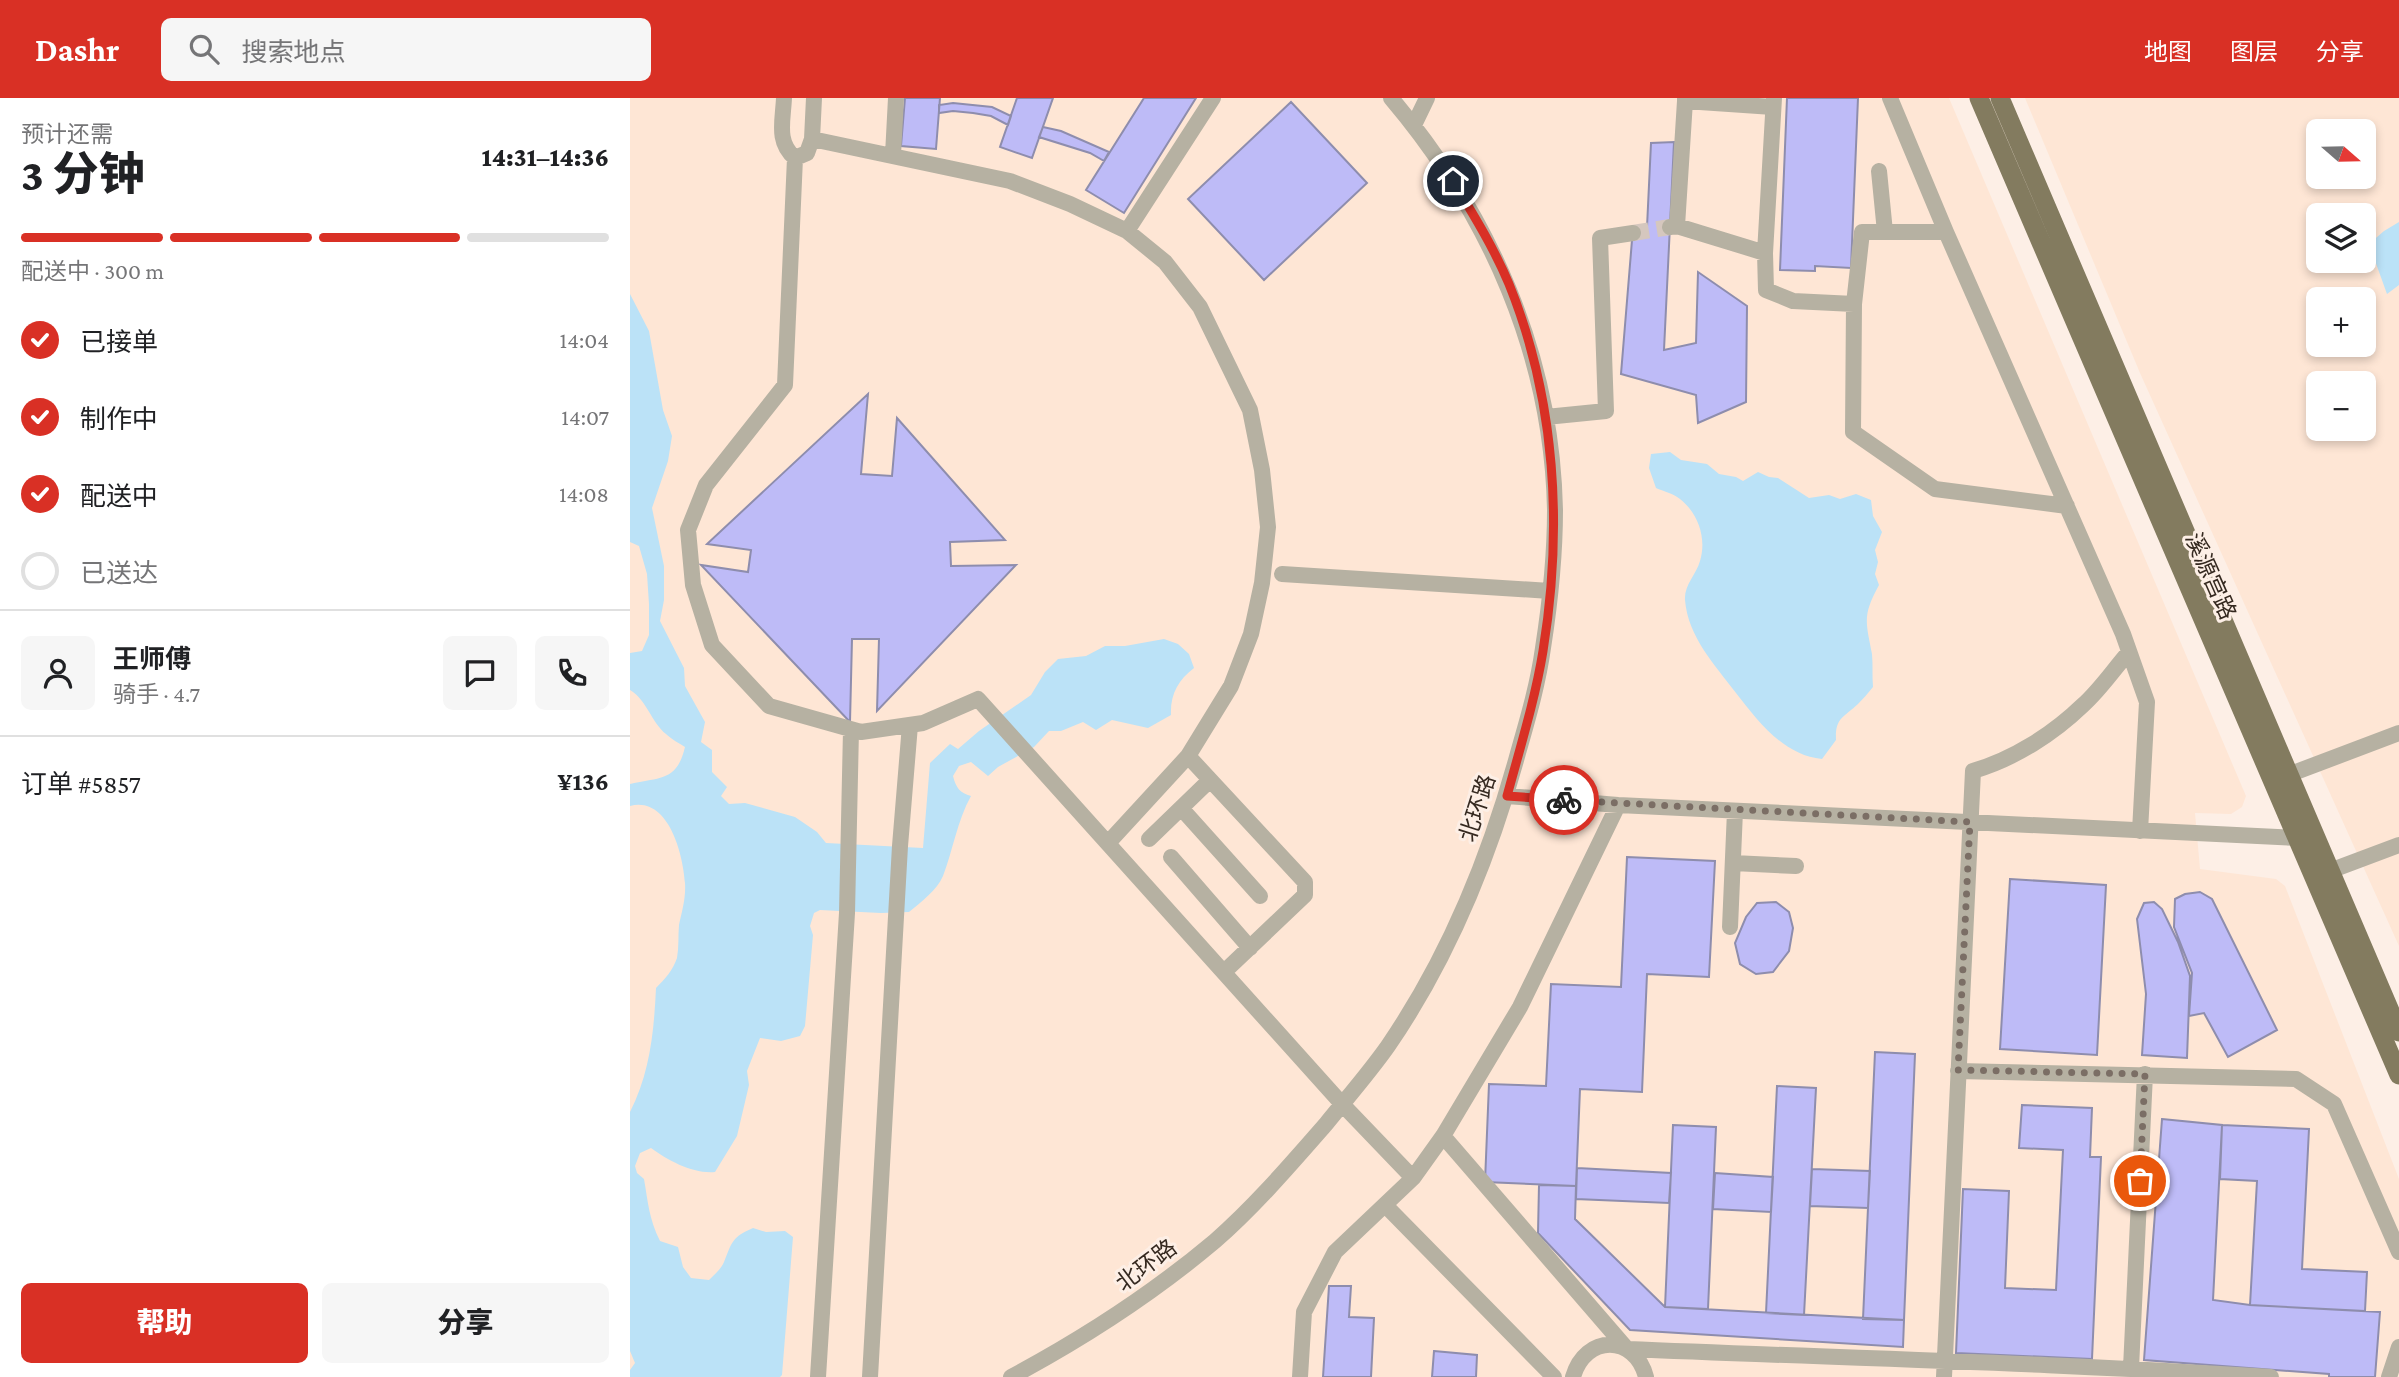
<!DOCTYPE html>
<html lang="zh">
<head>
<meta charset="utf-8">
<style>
	:root { --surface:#fff; --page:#f6f6f6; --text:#202124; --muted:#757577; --line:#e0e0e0; --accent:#d93025 }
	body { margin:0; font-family:"Crimson Pro","Noto Sans SC",serif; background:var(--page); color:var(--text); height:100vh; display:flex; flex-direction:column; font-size:26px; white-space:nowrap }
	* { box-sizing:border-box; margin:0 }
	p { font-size:23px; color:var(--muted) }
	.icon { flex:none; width:38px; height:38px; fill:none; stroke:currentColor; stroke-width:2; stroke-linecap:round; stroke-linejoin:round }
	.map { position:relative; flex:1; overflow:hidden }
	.panel { display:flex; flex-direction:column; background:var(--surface); width:630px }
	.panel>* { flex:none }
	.needle { width:46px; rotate:110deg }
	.buttons { position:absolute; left:1676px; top:21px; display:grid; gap:14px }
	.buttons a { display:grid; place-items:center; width:70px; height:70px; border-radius:10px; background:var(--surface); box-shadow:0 4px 10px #0003; font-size:35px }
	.pin { position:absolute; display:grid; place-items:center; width:60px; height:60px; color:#fff; margin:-30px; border:4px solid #fff; border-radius:50%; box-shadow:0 2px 7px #0007 }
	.courier { position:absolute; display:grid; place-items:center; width:70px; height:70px; margin:-35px; border:5px solid #d93025; border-radius:50%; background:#fff; color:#222; box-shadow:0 2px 9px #0007 }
	.headline em { font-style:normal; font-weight:800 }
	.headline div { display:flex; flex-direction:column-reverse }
	.headline { display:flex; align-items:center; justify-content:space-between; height:119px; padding:0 21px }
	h1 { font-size:46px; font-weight:800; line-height:52px }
	.bar { display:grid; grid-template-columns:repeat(4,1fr); gap:10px 7px; align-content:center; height:84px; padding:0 21px }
	.bar i { height:9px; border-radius:5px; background:var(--line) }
	.bar .current { background:var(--accent) }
	.bar p { grid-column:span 4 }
	.line { display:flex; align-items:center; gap:18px; padding:0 21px; border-top:2px solid var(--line) }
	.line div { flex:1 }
	.round { display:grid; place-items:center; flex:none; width:74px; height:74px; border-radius:10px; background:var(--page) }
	ol { padding:0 21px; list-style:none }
	li { display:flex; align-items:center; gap:21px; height:77px }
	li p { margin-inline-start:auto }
	li .icon { padding:7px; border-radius:50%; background:var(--accent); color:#fff; stroke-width:4 }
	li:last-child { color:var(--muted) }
	li i { width:38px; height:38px; border:4px solid var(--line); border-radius:50% }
	.cta { display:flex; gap:14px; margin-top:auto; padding:14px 21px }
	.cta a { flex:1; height:80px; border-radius:10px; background:var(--accent); color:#fff; font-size:28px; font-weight:800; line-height:80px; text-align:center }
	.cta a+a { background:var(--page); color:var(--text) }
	header { display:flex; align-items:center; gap:42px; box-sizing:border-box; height:98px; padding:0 35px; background:var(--accent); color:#fff }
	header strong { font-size:33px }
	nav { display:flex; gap:38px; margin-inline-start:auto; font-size:24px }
	.search { width:490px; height:63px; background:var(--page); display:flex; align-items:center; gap:18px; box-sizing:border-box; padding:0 24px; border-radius:10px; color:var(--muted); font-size:26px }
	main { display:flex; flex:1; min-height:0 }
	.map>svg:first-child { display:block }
</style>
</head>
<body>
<header>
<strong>Dashr</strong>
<div class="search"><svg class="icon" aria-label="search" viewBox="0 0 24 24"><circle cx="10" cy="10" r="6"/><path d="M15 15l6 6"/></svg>搜索地点</div>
<nav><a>地图</a><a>图层</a><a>分享</a></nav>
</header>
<main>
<section class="panel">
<div class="headline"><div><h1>3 分钟</h1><p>预计还需</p></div><em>14:31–14:36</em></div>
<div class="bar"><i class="current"></i><i class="current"></i><i class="current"></i><i></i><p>配送中 · 300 m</p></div>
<ol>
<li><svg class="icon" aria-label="check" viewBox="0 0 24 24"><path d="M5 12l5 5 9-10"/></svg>已接单<p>14:04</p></li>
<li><svg class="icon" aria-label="check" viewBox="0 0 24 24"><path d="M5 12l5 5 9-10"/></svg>制作中<p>14:07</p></li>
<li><svg class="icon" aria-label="check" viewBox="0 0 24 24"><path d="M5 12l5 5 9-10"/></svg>配送中<p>14:08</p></li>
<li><i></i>已送达</li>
</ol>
<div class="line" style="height:126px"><a class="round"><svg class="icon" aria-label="person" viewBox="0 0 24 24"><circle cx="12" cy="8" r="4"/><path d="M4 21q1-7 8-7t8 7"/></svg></a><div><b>王师傅</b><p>骑手 · 4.7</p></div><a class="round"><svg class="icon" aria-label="chat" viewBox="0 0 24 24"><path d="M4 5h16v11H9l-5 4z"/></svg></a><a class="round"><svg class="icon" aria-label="phone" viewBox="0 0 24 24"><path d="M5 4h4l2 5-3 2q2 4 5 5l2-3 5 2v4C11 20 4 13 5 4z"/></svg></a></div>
<div class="line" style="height:91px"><div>订单 #5857</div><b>¥136</b></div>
<div class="cta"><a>帮助</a><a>分享</a></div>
</section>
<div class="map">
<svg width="1769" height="1279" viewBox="0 0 1769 1279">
	<rect width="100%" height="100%" fill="#fdefe6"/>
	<path fill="#fee6d5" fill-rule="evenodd" d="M0 0H1319L1616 698 1612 709 1601 716 1565 715 1570 771 1646 781 1655 788 1769 1081V1279H0Z
		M1395 0H1769V848L1510 275ZM1689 33H1734V79H1689ZM1689 117H1734V163H1689ZM1689 201H1734V247H1689ZM1689 285H1734V331H1689Z"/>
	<path fill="#bbe2f7" d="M1769 124V187L1757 196 1739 146 1754 133Z
		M0 196 19 233 33 312 42 338 38 363 22 410 34 468V502L30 523 54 570 55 588 75 624 71 644 82 652V674L97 689 91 698 99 706 115 705 165 719 187 734 196 745 293 750 300 665 320 646 328 651 349 633 401 597 415 574 428 561 456 558 475 548H495L534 541 548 546 559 556 564 570C548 582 540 597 541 617L518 630 482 622 466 632 453 624 431 633H419L404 649 368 669 358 678 341 664 329 668 323 678C326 690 330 695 341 698 327 723 323 752 313 778 307 792 291 804 279 814L251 815 190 812 184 815 180 828 183 837 175 928 170 938 151 943 130 940 117 973 119 987 107 1038 85 1074C63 1076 39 1063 21 1050L10 1055 5 1068 7 1075 14 1081C18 1104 19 1121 30 1143L48 1149 53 1169 61 1180 79 1182C84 1177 91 1171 94 1164 102 1144 102 1139 123 1130L136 1134 155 1133 163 1139 152 1277 150 1279H0V1272L5 1265 0 1253V1014C20 975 24 933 26 890 35 881 43 872 47 860 49 849 48 838 49 827 52 813 56 800 55 785 53 755 38 698 0 708V686C29 679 47 684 55 649 49 645 41 641 36 636 21 624 17 602 0 592V555L12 553 19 537V506L17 476 9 448 0 444Z
		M1040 354 1051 362 1077 366 1089 376 1106 379 1113 383 1128 374 1139 379 1148 380 1179 400 1199 397 1210 401 1226 396 1241 402 1243 418 1252 434 1245 452 1248 464 1245 476 1249 487C1232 518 1236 524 1242 556 1243 567 1242 578 1243 589 1238 595 1233 601 1228 606 1213 620 1205 620 1206 642L1192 661C1154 658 1127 622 1106 595 1085 567 1058 539 1055 502 1054 487 1066 477 1070 463 1077 440 1068 415 1050 401 1044 396 1033 393 1026 390L1019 370 1021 356Z"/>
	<path fill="#bebbf7" stroke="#8e8dad" stroke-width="2" d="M275 0H310L306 51 271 48Z
		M387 0H423L402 60 370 49Z
		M514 0H566L494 115 456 92Z
		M1157 0H1228L1221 170 1185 168V173L1150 172Z
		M661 4 737 85 634 182 558 101Z
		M323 5 362 9 381 18 378 27 361 18 343 15 323 13 309 15V7Z
		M413 29 431 33 479 54 474 63 460 55 409 39Z
		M1044 44 1034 252 1066 245 1068 174 1117 208 1116 304 1068 325 1066 297 991 276 1003 130 1017 129 1021 45Z
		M238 296 231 376 262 378 267 320 375 442 320 444 321 468 386 467 247 613 249 541H222L220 624 71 467 118 474 121 452 77 446Z
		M997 759 1085 763 1079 879 1017 876 1012 994 950 991 946 1088 855 1084 859 986 916 988 921 886 991 889Z
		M1380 781 1476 787 1467 957 1370 951Z
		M1570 794 1582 801 1647 932 1598 959 1574 915 1559 918 1562 875 1544 829 1545 801 1555 796Z
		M1146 804 1159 814 1163 830 1159 853 1143 874 1126 876 1110 866 1105 845 1116 819 1127 805Z
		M1524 804 1532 811 1548 844 1560 878 1557 960 1512 957 1516 896 1507 821 1514 805Z
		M1245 954 1285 956 1274 1222 1233 1221Z
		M1147 988 1186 990 1174 1217 1136 1215Z
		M1392 1007 1462 1010 1460 1059H1471L1462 1261 1326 1255 1333 1091 1379 1093 1375 1190 1426 1192 1433 1052 1389 1050Z
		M1532 1021 1592 1027 1583 1202 1620 1207 1750 1214 1745 1279H1699V1276L1514 1262Z
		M1043 1027 1086 1029 1078 1211 1035 1209Z
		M1592 1027 1679 1031 1672 1171 1737 1174 1735 1213 1620 1207 1627 1083 1590 1081Z
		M947 1070 1041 1075 1039 1105 946 1101Z
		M1182 1071 1240 1073 1238 1110 1180 1108Z
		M1085 1075 1143 1079 1141 1114 1083 1111Z
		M909 1087 946 1088 945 1121 1035 1209 1274 1222 1273 1249 1000 1232 908 1135Z
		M699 1188H721L719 1219 744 1220 741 1279H693Z
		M804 1253 847 1257 846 1279H802Z"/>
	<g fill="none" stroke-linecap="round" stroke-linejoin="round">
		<path stroke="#d5c7be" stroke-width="16" stroke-dasharray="16 8" stroke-linecap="butt" d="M1003 135 1040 129"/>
		<path stroke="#b6b1a2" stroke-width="16" d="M154 0C153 23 146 44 165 60
			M1055 0V3L1143 9
			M1144 0 1135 155 1136 192 1163 203 1224 206 1232 134H1316
			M1260 0 1316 134 1493 536 1517 604 1510 733
			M784 27 797 0
			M182 41 380 83 440 106 497 133 535 164 570 209 620 312 632 372 638 429 632 485 621 536 601 588 558 658 478 745
			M263 57 266 0
			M165 60 155 287 76 387 58 432 63 487 82 547 139 608 231 634 293 625 348 601 712 1006 783 1080
			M165 60 177 55 182 41 184 0
			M1249 73 1255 134
			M1047 128 1135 155
			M1040 129 1047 128 1055 3
			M497 133 583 0
			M1224 206 1223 334 1305 391 1437 408
			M916 319 976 313 970 140 1003 135
			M652 476 920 493
			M558 658 675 784V797L594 874
			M1650 680 1769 635
			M877 698 988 707 1669 740
			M551 710 630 798
			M519 741 580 682
			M541 759 620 850
			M1103 765 1166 768
			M1689 777 1769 747
			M1100 829 1105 713
			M1328 973 1666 981 1704 1006 1769 1154
			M813 1038 997 1251C1211 1260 1426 1265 1641 1279
			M755 1107 924 1279
			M1501 1270 1515 976
			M188 1279 217 815 221 632
			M240 1279 270 748 280 627
			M381 1279C454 1240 522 1196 585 1143 625 1108 661 1066 696 1026 717 1000 739 975 758 948 819 859 860 758 888 655 898 620 908 586 913 550 920 505 925 458 925 412 922 258 860 117 761 0
			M670 1279 674 1214 705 1154 783 1080 813 1038 890 909 988 707
			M943 1279C955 1236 1005 1236 1016 1279
			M1314 1279 1343 673C1384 661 1423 636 1453 607 1470 592 1484 571 1499 554
			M1759 1279 1769 1249"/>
		<path stroke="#837b5f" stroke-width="19" d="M1349 0C1488 326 1631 650 1769 977
			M1370 0 1769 934"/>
	</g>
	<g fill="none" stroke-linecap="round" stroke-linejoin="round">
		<path stroke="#7b6e65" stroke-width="7" stroke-dasharray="0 12.6" d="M934 702 1340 724 1328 972 1515 976 1510 1083"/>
		<path stroke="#d93025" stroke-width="9" d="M823 83C843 116 864 150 879 186 926 302 933 430 913 553 905 602 890 650 877 698L934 702"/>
	</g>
	<g text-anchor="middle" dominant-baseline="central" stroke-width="6" stroke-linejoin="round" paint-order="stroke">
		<g font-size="23" fill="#352920" stroke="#fdefe6">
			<text transform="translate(1581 478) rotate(66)">溪源宫路</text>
			<text transform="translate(847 710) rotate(-72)">北环路</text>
			<text transform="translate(516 1167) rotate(-37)">北环路</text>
		</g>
	</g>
</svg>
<div class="buttons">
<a><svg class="needle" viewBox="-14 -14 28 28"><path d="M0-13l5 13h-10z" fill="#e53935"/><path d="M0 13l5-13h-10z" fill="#757577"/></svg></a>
<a><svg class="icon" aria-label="layers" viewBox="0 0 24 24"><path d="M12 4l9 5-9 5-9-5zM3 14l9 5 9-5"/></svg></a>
<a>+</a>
<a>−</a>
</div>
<div class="pin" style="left:1510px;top:1083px;background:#ea580c"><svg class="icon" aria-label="bag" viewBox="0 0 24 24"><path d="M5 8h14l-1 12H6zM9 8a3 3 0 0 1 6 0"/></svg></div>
<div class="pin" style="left:823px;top:83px;background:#1f2937"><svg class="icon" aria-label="home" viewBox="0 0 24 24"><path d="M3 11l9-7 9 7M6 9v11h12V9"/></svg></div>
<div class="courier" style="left:934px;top:702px"><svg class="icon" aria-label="bike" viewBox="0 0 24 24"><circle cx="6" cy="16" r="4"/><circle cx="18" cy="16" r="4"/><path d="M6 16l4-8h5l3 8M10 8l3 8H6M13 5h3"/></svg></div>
</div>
</main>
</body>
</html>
